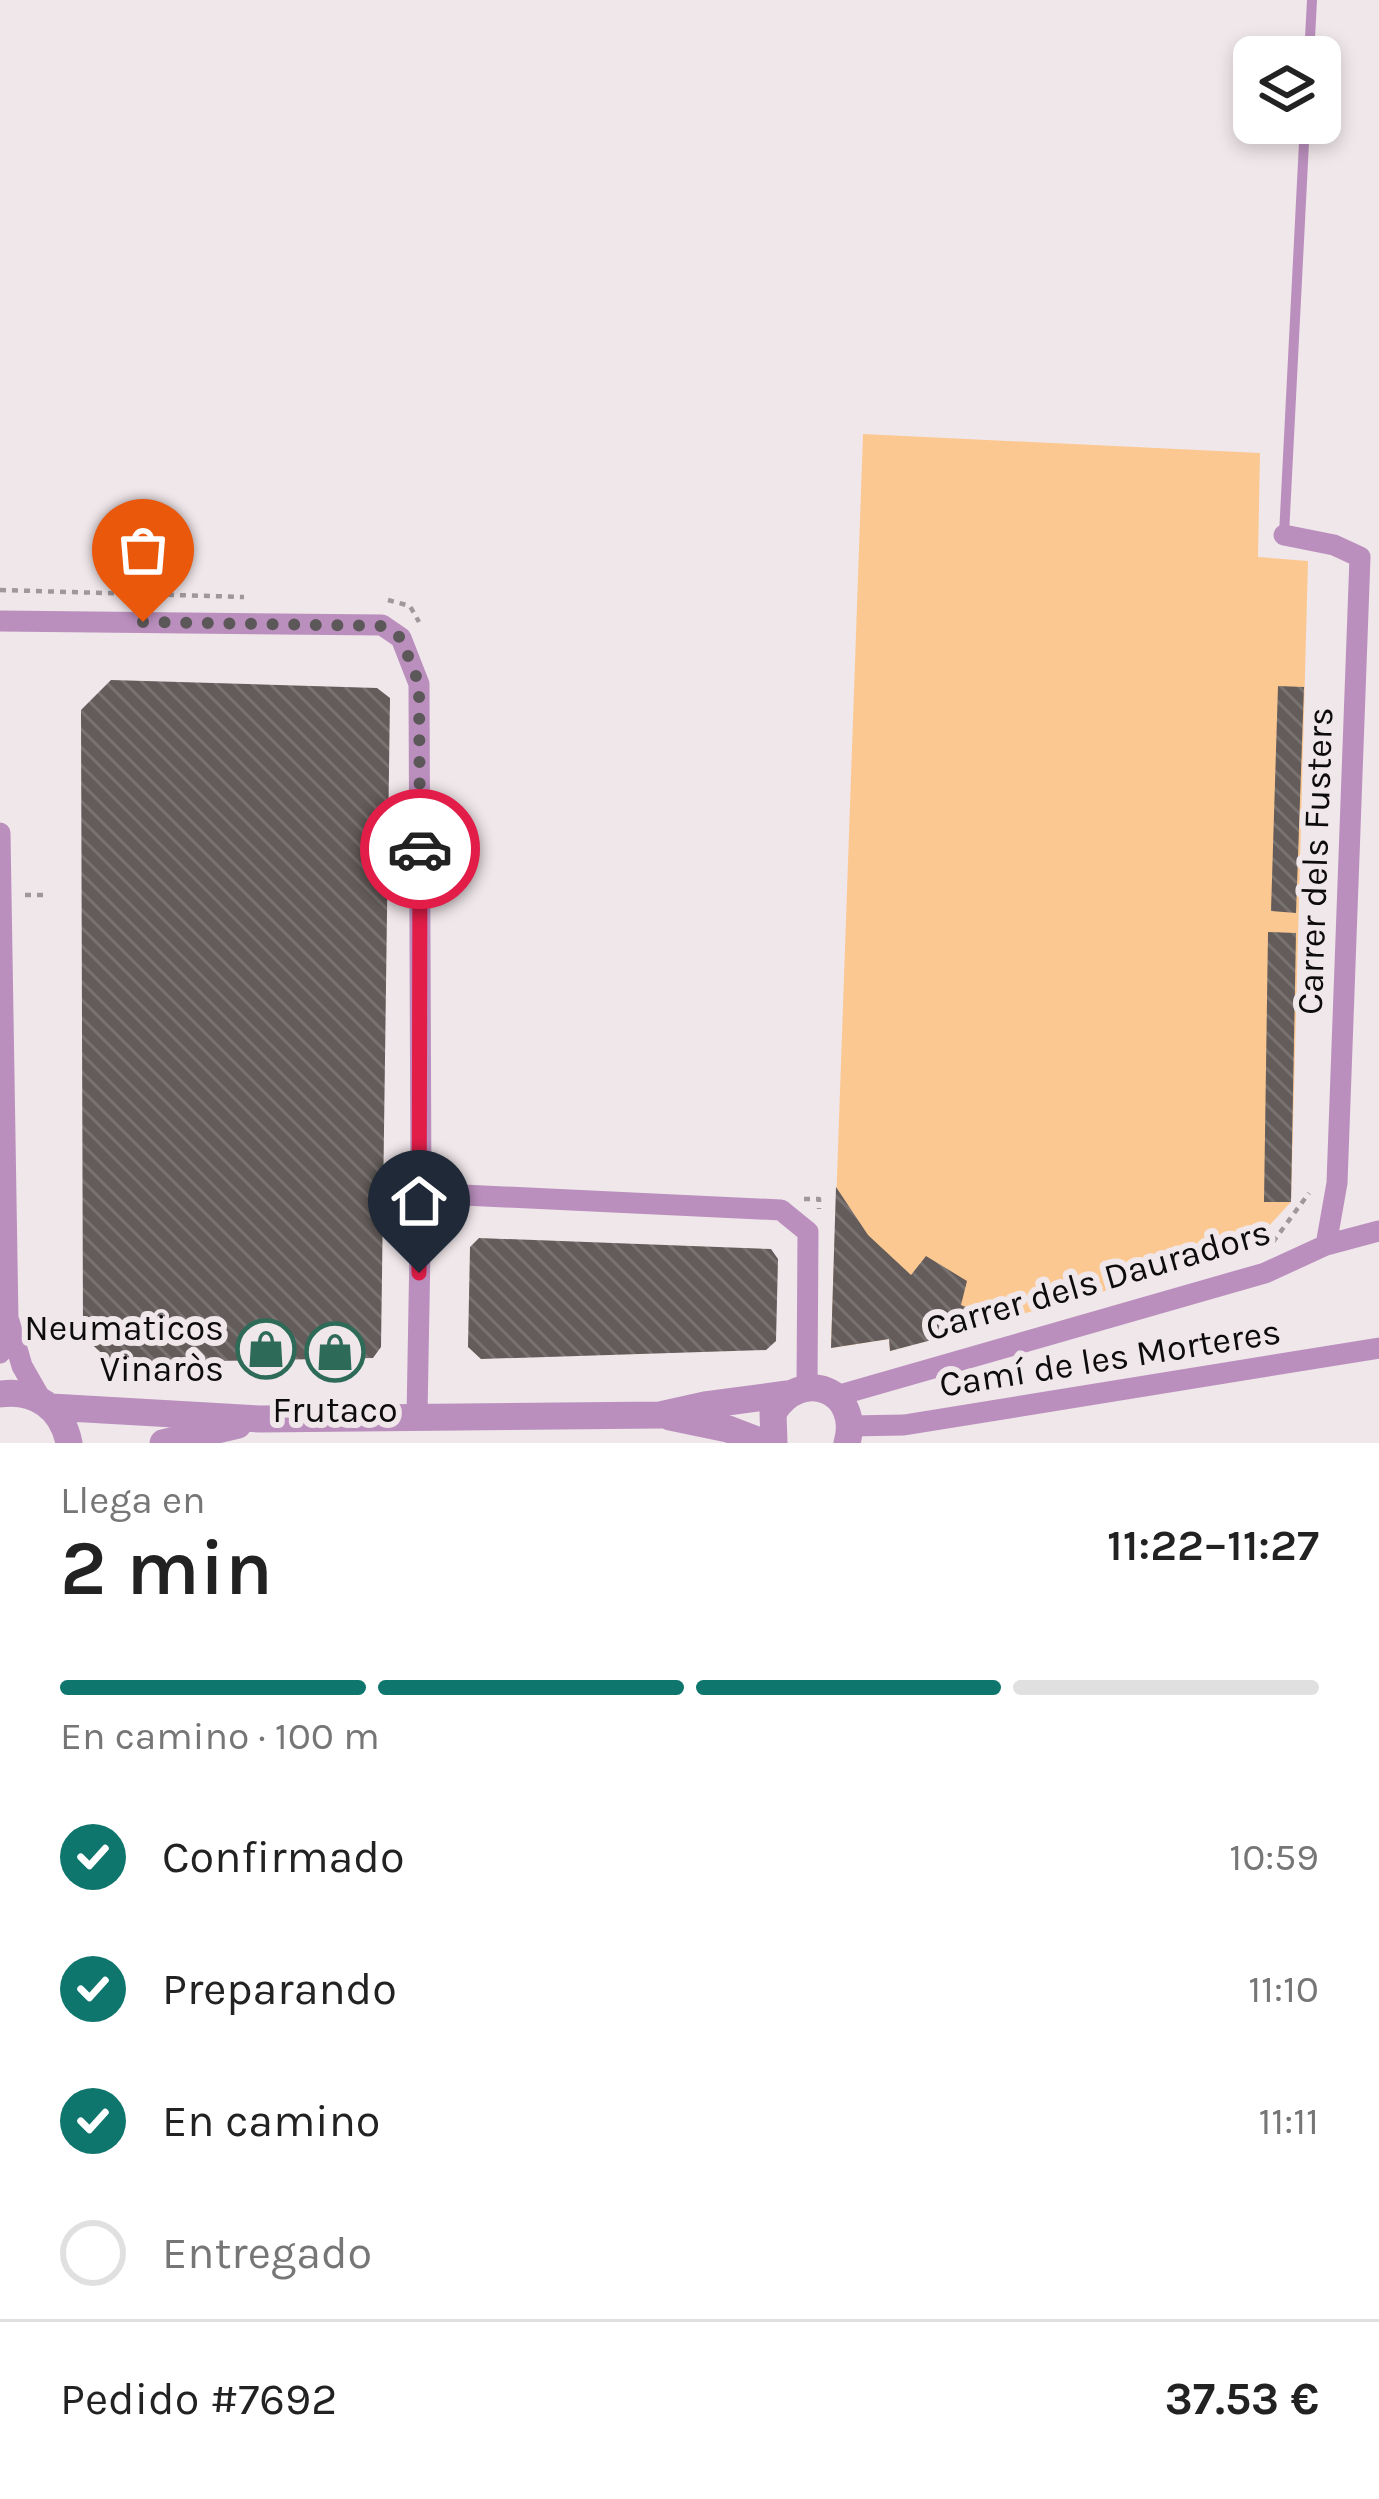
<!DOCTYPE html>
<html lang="es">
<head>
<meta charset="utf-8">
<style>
	:root { --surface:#fff; --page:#f2f2f2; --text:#222; --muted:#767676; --line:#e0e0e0; --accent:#0f766e }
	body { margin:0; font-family:Karla,sans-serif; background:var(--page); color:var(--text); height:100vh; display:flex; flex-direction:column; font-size:45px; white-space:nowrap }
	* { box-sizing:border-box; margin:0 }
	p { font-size:39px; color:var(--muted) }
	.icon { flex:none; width:66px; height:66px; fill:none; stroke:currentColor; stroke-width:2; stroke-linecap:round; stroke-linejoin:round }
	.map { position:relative; height:1443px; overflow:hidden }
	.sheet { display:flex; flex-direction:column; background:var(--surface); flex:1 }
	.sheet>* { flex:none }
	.fabs { position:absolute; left:1233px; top:36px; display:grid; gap:24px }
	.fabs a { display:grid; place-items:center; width:108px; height:108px; border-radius:18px; background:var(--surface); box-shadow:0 6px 18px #0003; font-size:60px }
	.pin { position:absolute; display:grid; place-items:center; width:102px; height:102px; color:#fff; margin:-123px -51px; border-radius:50% 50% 50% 0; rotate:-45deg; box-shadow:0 0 12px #0007 }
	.pin .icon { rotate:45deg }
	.courier { position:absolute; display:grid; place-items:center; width:120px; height:120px; margin:-60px; border:9px solid #e11d48; border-radius:50%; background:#fff; color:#222; box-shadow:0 3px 15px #0007 }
	.headline em { font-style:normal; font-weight:600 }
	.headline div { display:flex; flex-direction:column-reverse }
	.headline { display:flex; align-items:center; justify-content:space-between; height:204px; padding:0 60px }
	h1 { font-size:78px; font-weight:600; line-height:90px }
	.bar { display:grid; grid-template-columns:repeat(4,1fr); gap:18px 12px; align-content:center; height:144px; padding:0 60px }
	.bar i { height:15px; border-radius:9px; background:var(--line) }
	.bar .active { background:var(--accent) }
	.bar p { grid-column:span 4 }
	.line { display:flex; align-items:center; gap:30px; padding:0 60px; border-top:3px solid var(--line) }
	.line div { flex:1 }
	ol { padding:0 60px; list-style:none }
	li { display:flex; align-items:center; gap:36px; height:132px }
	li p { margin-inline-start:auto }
	li .icon { padding:12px; border-radius:50%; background:var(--accent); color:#fff; stroke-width:4 }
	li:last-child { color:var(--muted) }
	li i { width:66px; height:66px; border:6px solid var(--line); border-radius:50% }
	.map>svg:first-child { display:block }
</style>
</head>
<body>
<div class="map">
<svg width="1379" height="1443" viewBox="0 0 1379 1443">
	<defs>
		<pattern id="building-back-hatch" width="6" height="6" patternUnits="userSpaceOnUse" patternTransform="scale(3)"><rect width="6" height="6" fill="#635c5a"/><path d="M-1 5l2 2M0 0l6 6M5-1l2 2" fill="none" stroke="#787271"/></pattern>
	</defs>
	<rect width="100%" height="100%" fill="#f0e7ea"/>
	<path fill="#fcc892" d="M863 434 1260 453 1258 557 1308 561 1291 1202 1245 1252 890 1351 889 1339 831 1348Z"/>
	<path fill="url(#building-back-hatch)" d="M111 680 377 688 390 698 381 1347 373 1358 112 1363 83 1336 81 710Z
		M1278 686 1304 687 1296 913 1271 911Z
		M1268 932 1296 933 1291 1202H1264Z
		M836 1187 868 1235 911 1275 926 1256 967 1281 961 1305 972 1309 966 1331 890 1351 889 1339 831 1348Z
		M479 1238 771 1249 778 1259 776 1341 766 1350 481 1359 468 1347 470 1247Z"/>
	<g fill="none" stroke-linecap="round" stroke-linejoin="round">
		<path stroke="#9e989a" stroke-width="4.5" stroke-dasharray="6 6" stroke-linecap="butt" d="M0 590 244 597
			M388 600 410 606 419 622
			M25 895H43
			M804 1199H819V1209
			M1273 1242 1309 1193"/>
		<path stroke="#ba8fbd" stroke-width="10" d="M1309 57 1312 0
			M1284 535 1305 123"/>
		<path stroke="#ba8fbd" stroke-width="21" d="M1284 535 1334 545 1360 557 1337 1183 1326 1245
			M0 621 382 625 401 638 419 684 421 1193 417 1417
			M0 833 8 1320 0 1353
			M421 1193 781 1210 808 1232 807 1387
			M9 1321 22 1366 42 1401
			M836 1396 1265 1273 1326 1245 1379 1231
			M850 1426 904 1425 1379 1348"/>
		<path stroke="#ba8fbd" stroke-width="27" d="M0 1394C35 1389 62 1408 69 1443
			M51 1407 260 1419 660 1415 705 1405 787 1394
			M670 1417 728 1429 765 1443
			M163 1443 238 1425
			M774 1443 773 1413C801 1366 862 1390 847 1443"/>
	</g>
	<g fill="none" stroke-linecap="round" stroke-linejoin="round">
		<path stroke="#5c5859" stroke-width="12" stroke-dasharray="0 21.6" d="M143 622 382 626 401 638 419 684 420 849"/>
		<path stroke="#e11d48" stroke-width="15" d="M419 1273 420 849"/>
	</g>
	<defs>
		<g id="shop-ring" transform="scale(3)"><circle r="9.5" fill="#f0e7ea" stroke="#2d6b58" stroke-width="1.5"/><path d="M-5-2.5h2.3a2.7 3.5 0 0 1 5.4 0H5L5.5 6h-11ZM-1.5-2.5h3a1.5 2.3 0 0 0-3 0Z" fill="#2d6b58"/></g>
	</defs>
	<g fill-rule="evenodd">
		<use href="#shop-ring" x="266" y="1349"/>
		<use href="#shop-ring" x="335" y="1352"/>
	</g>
	<g text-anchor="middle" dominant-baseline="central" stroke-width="12" stroke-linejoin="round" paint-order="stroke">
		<g font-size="36" fill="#0d0b0b" stroke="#f0e7ea">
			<text transform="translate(1315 861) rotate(-88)">Carrer dels Fusters</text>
			<text transform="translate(1098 1280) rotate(-16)">Carrer dels Dauradors</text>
			<text transform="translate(1110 1358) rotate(-9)">Camí de les Morteres</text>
		</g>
		<g font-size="36" fill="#0d0b0b" stroke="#f0e7ea" text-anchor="end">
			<text x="224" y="1328">Neumaticos<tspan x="224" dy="41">Vinaròs</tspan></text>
			<text x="335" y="1410" text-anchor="middle">Frutaco</text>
		</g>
	</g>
</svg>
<div class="fabs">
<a><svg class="icon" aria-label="layers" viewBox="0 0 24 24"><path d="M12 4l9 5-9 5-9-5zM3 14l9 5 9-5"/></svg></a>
</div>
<div class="pin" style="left:143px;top:622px;background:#ea580c"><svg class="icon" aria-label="bag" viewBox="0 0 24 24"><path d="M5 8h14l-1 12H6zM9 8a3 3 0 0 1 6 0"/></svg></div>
<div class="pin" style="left:419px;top:1273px;background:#1f2937"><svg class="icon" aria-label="home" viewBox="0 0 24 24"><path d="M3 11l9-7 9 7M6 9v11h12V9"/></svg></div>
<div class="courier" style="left:420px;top:849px"><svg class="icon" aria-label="car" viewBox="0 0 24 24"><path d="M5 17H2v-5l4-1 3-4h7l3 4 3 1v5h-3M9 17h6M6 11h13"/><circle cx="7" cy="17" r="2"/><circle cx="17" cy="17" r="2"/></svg></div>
</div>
<section class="sheet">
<div class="headline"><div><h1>2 min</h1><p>Llega en</p></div><em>11:22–11:27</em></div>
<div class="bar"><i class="active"></i><i class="active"></i><i class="active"></i><i></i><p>En camino · 100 m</p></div>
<ol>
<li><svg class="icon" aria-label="check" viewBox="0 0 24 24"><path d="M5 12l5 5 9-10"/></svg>Confirmado<p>10:59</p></li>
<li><svg class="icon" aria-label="check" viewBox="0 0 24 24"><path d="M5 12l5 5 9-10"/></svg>Preparando<p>11:10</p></li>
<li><svg class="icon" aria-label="check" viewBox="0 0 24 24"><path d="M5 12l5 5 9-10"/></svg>En camino<p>11:11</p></li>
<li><i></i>Entregado</li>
</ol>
<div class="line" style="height:156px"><div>Pedido #7692</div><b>37.53 €</b></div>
</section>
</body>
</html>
